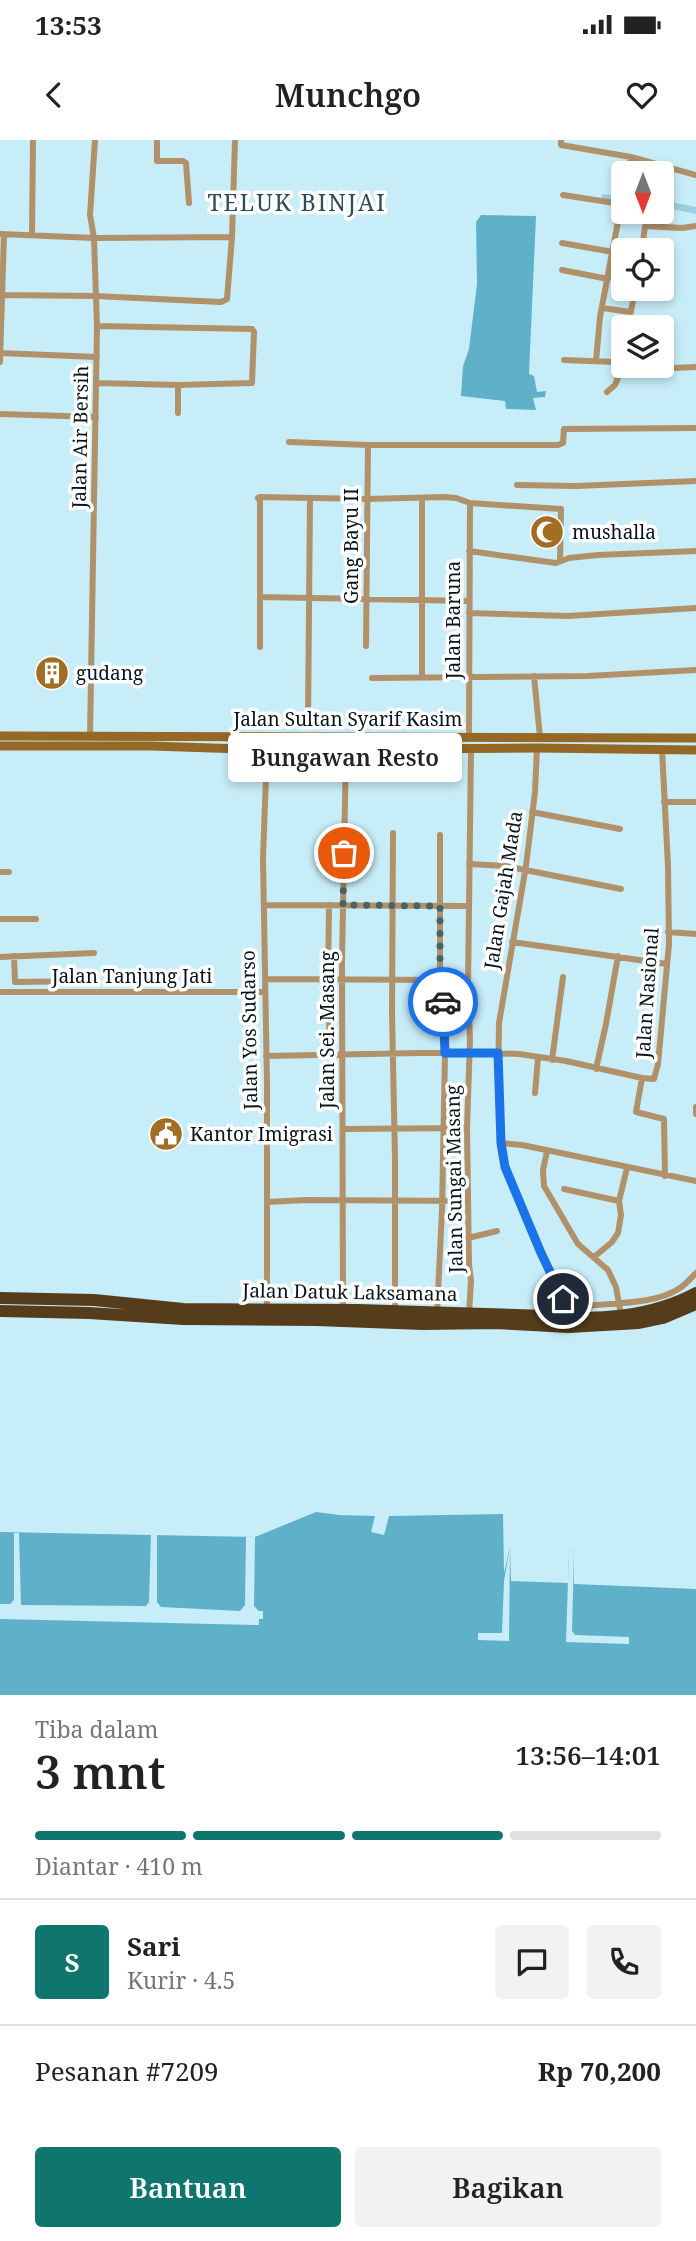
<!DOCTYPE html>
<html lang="id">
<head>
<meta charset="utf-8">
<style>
	:root { --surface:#fff; --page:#f2f2f2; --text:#222; --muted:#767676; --line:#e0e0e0; --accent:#0f766e }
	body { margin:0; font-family:"Noto Serif",serif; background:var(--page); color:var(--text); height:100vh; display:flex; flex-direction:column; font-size:26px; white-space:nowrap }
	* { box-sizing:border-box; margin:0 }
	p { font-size:23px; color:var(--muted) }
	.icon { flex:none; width:38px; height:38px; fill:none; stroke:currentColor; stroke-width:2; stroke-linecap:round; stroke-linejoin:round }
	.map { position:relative; height:1555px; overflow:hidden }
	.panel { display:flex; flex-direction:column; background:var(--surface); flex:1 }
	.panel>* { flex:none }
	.needle { width:46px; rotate:180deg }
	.tools { position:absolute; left:611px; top:21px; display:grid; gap:14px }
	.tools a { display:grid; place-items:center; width:63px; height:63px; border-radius:7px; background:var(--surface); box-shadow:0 4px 10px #0003; font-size:35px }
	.pin { position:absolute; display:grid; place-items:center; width:60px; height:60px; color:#fff; margin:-30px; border:4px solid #fff; border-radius:50%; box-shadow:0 2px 7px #0007 }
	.courier { position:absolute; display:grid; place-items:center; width:70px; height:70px; margin:-35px; border:5px solid #1a73e8; border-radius:50%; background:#fff; color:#222; box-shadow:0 2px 9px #0007 }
	.bubble { position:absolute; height:49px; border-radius:7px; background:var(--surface); box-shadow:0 4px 10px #0003; font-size:23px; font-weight:600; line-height:49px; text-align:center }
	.headline em { font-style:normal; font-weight:600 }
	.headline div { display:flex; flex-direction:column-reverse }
	.headline { display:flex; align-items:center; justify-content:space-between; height:119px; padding:0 35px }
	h1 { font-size:46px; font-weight:600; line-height:52px }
	.bar { display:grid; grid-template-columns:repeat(4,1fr); gap:10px 7px; align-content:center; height:84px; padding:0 35px }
	.bar i { height:9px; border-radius:5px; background:var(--line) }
	.bar .on { background:var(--accent) }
	.bar p { grid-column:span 4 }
	.line { display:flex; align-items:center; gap:18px; padding:0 35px; border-top:2px solid var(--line) }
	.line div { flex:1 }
	.round { display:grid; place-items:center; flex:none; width:74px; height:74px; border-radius:7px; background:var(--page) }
	.action { display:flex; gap:14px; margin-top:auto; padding:14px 35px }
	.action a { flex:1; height:80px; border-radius:7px; background:var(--accent); color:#fff; font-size:28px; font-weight:600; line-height:80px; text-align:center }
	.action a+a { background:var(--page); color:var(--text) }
	.status { display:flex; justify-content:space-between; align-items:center; height:49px; padding:0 35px; background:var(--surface); direction:ltr }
	.status svg { height:19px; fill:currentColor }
	header { display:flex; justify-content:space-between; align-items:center; height:91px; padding:0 35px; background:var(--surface); font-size:32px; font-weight:600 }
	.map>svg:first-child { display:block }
</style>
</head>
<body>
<div class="status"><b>13:53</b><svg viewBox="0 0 49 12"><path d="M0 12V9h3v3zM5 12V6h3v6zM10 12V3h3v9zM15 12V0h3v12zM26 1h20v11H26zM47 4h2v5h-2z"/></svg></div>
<header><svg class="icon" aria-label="back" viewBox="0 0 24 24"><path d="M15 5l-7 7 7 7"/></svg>Munchgo<svg class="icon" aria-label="heart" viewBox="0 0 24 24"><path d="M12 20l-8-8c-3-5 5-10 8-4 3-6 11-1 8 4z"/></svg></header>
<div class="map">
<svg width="696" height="1555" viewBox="0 0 696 1555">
	<rect width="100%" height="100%" fill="#c7edf9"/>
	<path fill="#99cfdf" d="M615 40H623L619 63 601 60 602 54 612 55Z
		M662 60 696 67V74L662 67Z"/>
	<path fill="#5fb1c9" d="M481 75 536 76 529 234 534 236 537 252 546 251 545 257 533 258 536 270 506 269 505 261 461 256 463 226 469 209 477 144 476 82Z
		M316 1372 339 1375 375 1376 371 1392 384 1395 389 1376 503 1374 504 1433 510 1407 511 1441 568 1443 569 1412 571 1411 574 1413V1444L696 1449V1555H0V1392L255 1397Z"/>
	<path fill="#c7edf9" d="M14 1393H19L21 1465 146 1466 149 1462 151 1395H157V1462L161 1467 240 1471 245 1465 246 1397H255L254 1466 259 1471H263V1479H259V1485L0 1479V1464H10L14 1460Z
		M510 1407 509 1501 478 1500V1493H502L504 1441Z
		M571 1411 574 1413 572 1491 575 1495 629 1497V1504L566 1502 569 1412Z"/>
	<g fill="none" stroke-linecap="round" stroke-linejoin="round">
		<path stroke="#b1916a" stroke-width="6" d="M157 0V21H183L186 23 189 63
			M561 0V5L631 17 696 35
			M628 33 631 17
			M563 55 621 64
			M0 94 94 98 232 97
			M32 94 33 0
			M562 103 613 112
			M642 110 645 86 682 88 696 86
			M562 130 608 139
			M0 155 95 156 221 162 227 159 232 97 235 0
			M602 168 631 172 635 149
			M0 213 97 217
			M564 220 615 222 619 224 621 230 696 227
			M596 221 600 177 623 55
			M0 222 4 94
			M97 243 178 245 252 243 254 192 252 189 97 186
			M607 252 615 245 621 230
			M178 273V245
			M0 274 96 277
			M289 302 368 305H558L563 303 564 289 696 288
			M517 345 576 346 696 341
			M469 411 556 423 569 418 598 415 696 411
			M260 457 469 461
			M469 473 568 476 696 468
			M366 506 368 305
			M260 507V361L258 358 260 357 367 359 444 357 456 358 470 363 561 369 560 421
			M534 536 540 597
			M422 537V358
			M372 538 588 536 696 530
			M308 581 310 359
			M90 596 97 186 94 98 90 75 95 0
			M469 597 470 363
			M537 608 535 652 526 726 499 883 498 952 501 1003 505 1027 514 1051 541 1113 559 1150 567 1178
			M664 662H696
			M532 672 620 689
			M393 693 392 873 395 1018V1172
			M469 724 505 726 621 749
			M0 732H9
			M264 765 468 766
			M329 765 328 840 330 914
			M0 779H36
			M668 792 696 794
			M512 802 667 824
			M14 816 15 842 90 841
			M0 817 94 813
			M265 839 441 840
			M0 852H264
			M266 916 470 912 519 914 566 921 642 938 654 939 658 924 669 804 668 726 662 609
			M552 920 563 837
			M596 929 606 884 618 816
			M642 938 636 972 664 979 665 1036
			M535 953 538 918
			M696 967V974
			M343 989 467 988
			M501 1003 522 1005 696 1041
			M547 1011 543 1030 544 1046 578 1104 608 1130 616 1147 621 1175
			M564 1049 619 1061
			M267 1062 306 1060 468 1061
			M468 1098 497 1091
			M594 1117 612 1102 618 1093 621 1075 619 1061 627 1028
			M565 1169C600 1161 650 1168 680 1148 686 1144 691 1138 696 1133
			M267 1170V944L263 718 267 610
			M343 1170 342 821 346 609
			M437 1173 442 1071 445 913V880L440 830V695
			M469 1173 471 1141 469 1124 467 988 470 900 468 848 471 609"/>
		<path stroke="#966826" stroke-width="9" d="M0 596 696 598
			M0 606H152L267 610 537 608 696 610"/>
		<path stroke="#553d1c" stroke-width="12" d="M0 1158 94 1160 183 1169 358 1170 546 1176C596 1181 652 1177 696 1153
			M0 1171 89 1173 183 1179 316 1180 423 1184 495 1183 569 1187 639 1183 663 1178 696 1164"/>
	</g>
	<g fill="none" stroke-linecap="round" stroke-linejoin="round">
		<path stroke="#4a6168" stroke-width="7" stroke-dasharray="0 12.6" d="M344 713 343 765 440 766V830L443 862"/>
		<path stroke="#1a73e8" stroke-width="9" d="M443 862 445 913H498L501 1003 505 1027 541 1113 563 1159"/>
	</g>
	<defs>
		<g id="mosque-disc" transform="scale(1.75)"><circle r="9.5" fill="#a16e24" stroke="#fff"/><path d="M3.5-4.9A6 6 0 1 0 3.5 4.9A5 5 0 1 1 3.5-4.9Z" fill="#fff"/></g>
		<g id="building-disc" transform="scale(1.75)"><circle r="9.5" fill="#a16e24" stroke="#fff"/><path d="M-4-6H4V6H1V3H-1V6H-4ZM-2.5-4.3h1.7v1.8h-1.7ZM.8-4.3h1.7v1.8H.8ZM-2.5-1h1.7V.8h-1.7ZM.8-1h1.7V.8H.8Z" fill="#fff"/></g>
		<g id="civic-disc" transform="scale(1.75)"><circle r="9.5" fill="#a16e24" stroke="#fff"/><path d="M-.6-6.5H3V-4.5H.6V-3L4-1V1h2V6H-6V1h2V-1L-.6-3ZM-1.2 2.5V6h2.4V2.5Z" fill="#fff"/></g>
	</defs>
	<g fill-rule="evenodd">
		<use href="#mosque-disc" x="547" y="392"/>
		<use href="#building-disc" x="52" y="533"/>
		<use href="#civic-disc" x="166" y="994"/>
	</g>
	<g text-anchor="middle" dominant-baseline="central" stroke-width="7" stroke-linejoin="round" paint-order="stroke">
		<g font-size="19" fill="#07151a" stroke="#fff">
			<text transform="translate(80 297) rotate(-89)">Jalan Air Bersih</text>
			<text transform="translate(351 406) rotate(-90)">Gang Bayu II</text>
			<text transform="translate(453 480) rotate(-90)">Jalan Baruna</text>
			<text x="348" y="579">Jalan Sultan Syarif Kasim</text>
			<text transform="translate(503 750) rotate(-81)">Jalan Gajah Mada</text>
			<text x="132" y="836">Jalan Tanjung Jati</text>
			<text transform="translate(647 853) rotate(-86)">Jalan Nasional</text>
			<text transform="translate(249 890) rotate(-91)">Jalan Yos Sudarso</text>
			<text transform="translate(327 890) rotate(-90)">Jalan Sei. Masang</text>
			<text transform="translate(454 1039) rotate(-91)">Jalan Sungai Masang</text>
			<text transform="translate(350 1152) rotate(1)">Jalan Datuk Laksamana</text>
		</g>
		<g font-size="19" fill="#07151a" stroke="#fff" text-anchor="start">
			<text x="572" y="392">mushalla</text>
			<text x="76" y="533">gudang</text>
			<text x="190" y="994">Kantor Imigrasi</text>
		</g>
		<g font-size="23" letter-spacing="2" fill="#2b4d57" stroke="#fff">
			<text x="297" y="62">TELUK BINJAI</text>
		</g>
	</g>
</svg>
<div class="tools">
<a><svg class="needle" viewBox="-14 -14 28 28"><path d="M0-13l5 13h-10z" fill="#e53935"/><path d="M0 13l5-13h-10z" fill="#767676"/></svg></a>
<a><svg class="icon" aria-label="locate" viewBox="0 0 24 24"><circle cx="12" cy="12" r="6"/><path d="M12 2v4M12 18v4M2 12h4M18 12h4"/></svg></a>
<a><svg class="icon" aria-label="layers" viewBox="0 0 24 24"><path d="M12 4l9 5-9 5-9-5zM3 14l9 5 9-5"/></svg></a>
</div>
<div class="pin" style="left:344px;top:713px;background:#ea580c"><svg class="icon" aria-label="bag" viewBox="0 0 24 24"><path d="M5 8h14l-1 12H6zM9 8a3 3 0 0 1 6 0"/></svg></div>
<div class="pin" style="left:563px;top:1159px;background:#1f2937"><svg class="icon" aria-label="home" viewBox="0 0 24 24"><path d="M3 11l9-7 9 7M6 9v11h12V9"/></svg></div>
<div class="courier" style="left:443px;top:862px"><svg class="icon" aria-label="car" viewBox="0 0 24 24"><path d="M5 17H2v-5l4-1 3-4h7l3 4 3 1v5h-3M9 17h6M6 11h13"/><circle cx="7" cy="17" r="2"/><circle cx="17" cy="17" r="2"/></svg></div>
<div class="bubble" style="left:228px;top:593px;width:234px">Bungawan Resto</div>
</div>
<section class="panel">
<div class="headline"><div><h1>3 mnt</h1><p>Tiba dalam</p></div><em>13:56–14:01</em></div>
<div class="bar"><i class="on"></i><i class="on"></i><i class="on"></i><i></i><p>Diantar · 410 m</p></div>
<div class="line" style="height:126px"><b class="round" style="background:var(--accent);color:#fff">S</b><div><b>Sari</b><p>Kurir · 4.5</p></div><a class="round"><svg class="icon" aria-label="chat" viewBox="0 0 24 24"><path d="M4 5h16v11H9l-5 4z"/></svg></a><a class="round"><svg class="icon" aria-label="phone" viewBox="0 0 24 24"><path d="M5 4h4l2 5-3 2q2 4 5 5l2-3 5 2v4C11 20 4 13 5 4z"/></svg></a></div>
<div class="line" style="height:91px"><div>Pesanan #7209</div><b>Rp 70,200</b></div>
<div class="action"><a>Bantuan</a><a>Bagikan</a></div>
</section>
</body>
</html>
